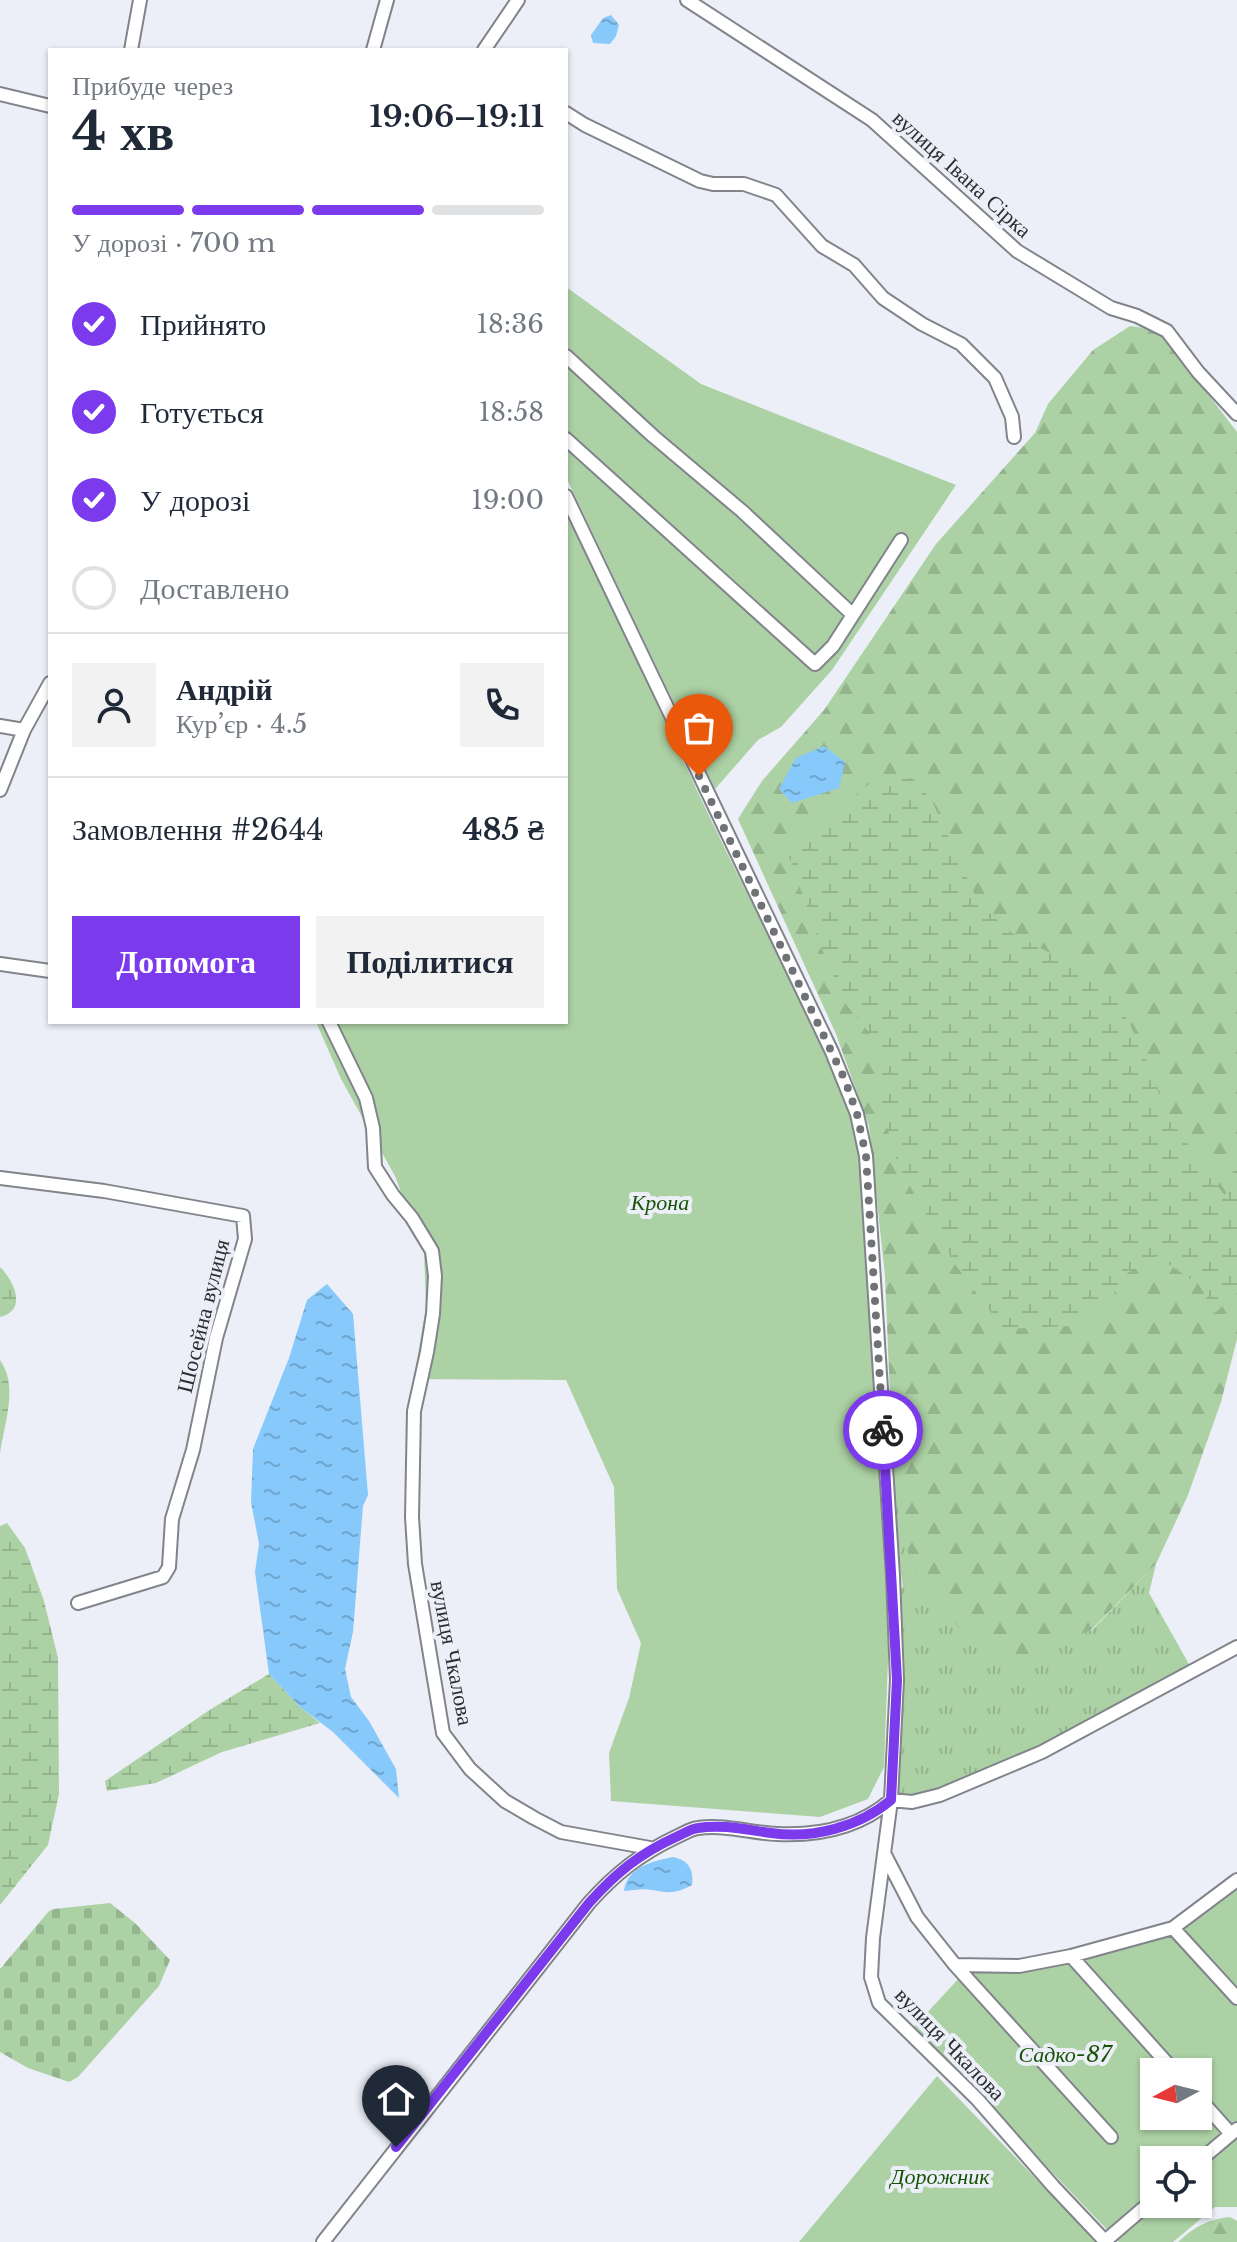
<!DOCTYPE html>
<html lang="uk">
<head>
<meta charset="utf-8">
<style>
	:root { --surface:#fff; --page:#f2f2f3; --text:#1f2937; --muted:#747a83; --line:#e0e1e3; --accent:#7c3aed }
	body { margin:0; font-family:"Libre Baskerville",serif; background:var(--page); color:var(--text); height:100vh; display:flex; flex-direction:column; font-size:30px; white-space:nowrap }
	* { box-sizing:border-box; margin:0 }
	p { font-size:26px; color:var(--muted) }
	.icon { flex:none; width:44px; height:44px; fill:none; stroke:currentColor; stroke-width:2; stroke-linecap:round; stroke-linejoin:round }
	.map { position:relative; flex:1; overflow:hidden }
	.sheet { position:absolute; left:48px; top:48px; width:520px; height:976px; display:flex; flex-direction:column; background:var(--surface); border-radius:0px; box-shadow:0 2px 6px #0004 }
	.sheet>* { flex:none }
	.needle { width:52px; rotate:263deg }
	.tools { position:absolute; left:1140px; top:2058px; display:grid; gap:16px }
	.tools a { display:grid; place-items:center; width:72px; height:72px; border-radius:0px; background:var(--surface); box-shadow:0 2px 6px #0004; font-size:40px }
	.pin { position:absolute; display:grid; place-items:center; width:68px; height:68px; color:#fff; margin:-82px -34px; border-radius:50% 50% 50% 0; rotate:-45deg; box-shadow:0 0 8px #0007 }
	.pin .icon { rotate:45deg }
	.courier { position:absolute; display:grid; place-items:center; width:80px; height:80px; margin:-40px; border:6px solid #7c3aed; border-radius:50%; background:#fff; color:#222; box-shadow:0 2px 10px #0007 }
	.summary em { font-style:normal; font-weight:700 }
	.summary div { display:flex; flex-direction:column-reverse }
	.summary { display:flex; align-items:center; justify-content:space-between; height:136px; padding:0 24px }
	h1 { font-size:52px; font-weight:700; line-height:60px }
	.bar { display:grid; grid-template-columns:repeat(4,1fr); gap:12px 8px; align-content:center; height:96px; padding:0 24px }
	.bar i { height:10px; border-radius:6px; background:var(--line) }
	.bar .selected { background:var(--accent) }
	.bar p { grid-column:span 4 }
	.line { display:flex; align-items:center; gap:20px; padding:0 24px; border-top:2px solid var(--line) }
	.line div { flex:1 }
	.round { display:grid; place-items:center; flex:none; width:84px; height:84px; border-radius:0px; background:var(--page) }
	ol { padding:0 24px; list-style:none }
	li { display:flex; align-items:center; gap:24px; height:88px }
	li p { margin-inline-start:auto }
	li .icon { padding:8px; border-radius:50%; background:var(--accent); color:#fff; stroke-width:4 }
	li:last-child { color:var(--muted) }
	li i { width:44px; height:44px; border:4px solid var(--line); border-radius:50% }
	.button { display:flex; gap:16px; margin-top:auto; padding:16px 24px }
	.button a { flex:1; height:92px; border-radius:0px; background:var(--accent); color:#fff; font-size:32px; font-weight:700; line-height:92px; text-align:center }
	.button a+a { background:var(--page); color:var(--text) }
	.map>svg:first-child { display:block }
</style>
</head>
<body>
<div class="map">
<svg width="1237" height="2242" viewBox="0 0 1237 2242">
	<defs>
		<pattern id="grass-tufts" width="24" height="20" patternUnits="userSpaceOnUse" patternTransform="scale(2)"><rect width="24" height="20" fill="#acd1a4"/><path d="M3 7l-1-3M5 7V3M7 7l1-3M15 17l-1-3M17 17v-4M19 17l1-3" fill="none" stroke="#94b48e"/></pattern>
		<pattern id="forest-firs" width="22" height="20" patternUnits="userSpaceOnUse" patternTransform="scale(2)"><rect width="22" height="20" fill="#acd1a4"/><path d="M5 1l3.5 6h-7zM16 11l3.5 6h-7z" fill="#94b48e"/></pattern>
		<pattern id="wetland-marsh" width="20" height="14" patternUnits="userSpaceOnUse" patternTransform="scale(2)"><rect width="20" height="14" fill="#acd1a4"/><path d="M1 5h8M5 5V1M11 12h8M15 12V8" fill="none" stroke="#94b48e"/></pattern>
		<pattern id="cemetery-stones" width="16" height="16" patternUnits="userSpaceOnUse" patternTransform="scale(2)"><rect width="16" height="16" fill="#acd1a4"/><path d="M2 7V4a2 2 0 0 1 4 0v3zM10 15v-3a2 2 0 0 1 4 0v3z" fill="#94b48e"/></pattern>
		<pattern id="water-ripples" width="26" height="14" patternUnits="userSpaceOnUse" patternTransform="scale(2)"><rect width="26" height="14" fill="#87c9fb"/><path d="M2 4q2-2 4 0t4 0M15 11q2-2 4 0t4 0" fill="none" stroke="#6fa4cc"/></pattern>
	</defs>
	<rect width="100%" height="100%" fill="#eceff7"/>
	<path fill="url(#grass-tufts)" d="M890 1491 1091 1631 1156 1564 1149 1593 1195 1675 1026 1766 918 1808 896 1796V1585L903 1588Z"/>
	<path fill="url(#forest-firs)" d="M1130 326 1159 330 1237 432V1339L1221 1402 1188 1495 1156 1564 1091 1630 1011 1660 965 1635 911 1565 894 1494 885 1276 869 1126 836 1034 738 819 762 781 824 710 936 544 1035 433 1048 404 1093 350Z
		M1230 2217 1237 2221V2242H1178C1194 2227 1208 2219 1230 2217Z"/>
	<path fill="url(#wetland-marsh)" d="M913 778 932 801 979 904 1012 933 1067 962 1116 997 1144 1053 1167 1115 1225 1196 1237 1158V1293L1215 1313 1199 1285 1157 1256 1126 1274 1103 1311 1068 1326 1003 1329 952 1260 898 1165 879 1100V1045L845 1003 820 944 787 851 873 781Z
		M0 1267C14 1281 28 1310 0 1317Z
		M0 1360C19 1387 4 1423 0 1453Z
		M7 1523 25 1548 44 1601 58 1658 59 1794 48 1845 0 1905V1526Z
		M269 1674 300 1707 320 1723 222 1752 156 1783 107 1791 105 1781 211 1709Z"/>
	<path fill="url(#cemetery-stones)" d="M110 1903 135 1923 170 1960 159 1986 78 2077 69 2082 28 2068 0 2052V1969L49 1911 54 1909Z"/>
	<path fill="#acd1a4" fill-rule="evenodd" d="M566 287 701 384 956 485 832 670 781 727 758 740 715 789 566 477Z
		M566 513C623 625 672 741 728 855 774 949 829 1041 859 1143L889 1632 884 1767 868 1799 820 1817 611 1801 609 1753 629 1698 641 1643 617 1589 614 1487 566 1380 414 1379 426 1306 424 1253 395 1176 341 1079 316 1022H566Z
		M1237 1885V2207H1215L1173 2242H1119L913 2028 962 1975 1059 1962 1171 1932ZM1154 2072H1198V2116H1154ZM1154 2160H1198V2204H1154Z
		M937 2076 1097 2242H799Z"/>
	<path fill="url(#water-ripples)" d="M611 15 619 25 616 36 610 44 593 43 591 35 603 18Z
		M824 746 845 762 839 788 792 803 779 789 796 758Z
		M327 1284 353 1314 368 1495 363 1506 353 1632 345 1669 351 1697 369 1721 396 1769 399 1798 333 1732 300 1707 269 1674 255 1572 259 1544 251 1502 253 1449 289 1358 307 1300Z
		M673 1857C689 1860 694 1870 692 1885 676 1894 669 1893 652 1890 643 1888 633 1890 624 1891 627 1867 653 1861 673 1857Z"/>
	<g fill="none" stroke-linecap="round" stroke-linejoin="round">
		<g stroke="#81848b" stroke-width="16">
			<path id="minor" d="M687 0 872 120 1017 251 1111 308 1137 316 1167 331 1198 372 1237 414
				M131 50 140 0
				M373 50 387 0
				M484 50 518 0
				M0 94 50 106
				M566 113 585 125 700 181 713 184H744L776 195 822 246 854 265 883 298 922 324 961 344 995 378 1012 417 1014 437
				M566 356 653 436 742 511 852 614
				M566 439 815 664 833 646 901 540
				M566 496 832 1052 857 1114 866 1156 893 1576 897 1680 891 1800 873 1938 871 1977 879 2003 977 2099 1053 2186 1106 2242
				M0 726 24 730
				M0 790 24 730 50 683
				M0 964 50 971
				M329 1022 366 1098 373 1128 375 1167 393 1195 412 1218 432 1251 435 1276 433 1314 427 1352 414 1411 412 1517 415 1564 443 1733 470 1769 505 1801 534 1818 561 1832 650 1848
				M0 1178 104 1191 243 1216 245 1239 216 1338 193 1450 172 1519 169 1567 163 1577 78 1603
				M891 1800 912 1802 940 1795 1042 1752 1237 1647
				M885 1855 917 1917 955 1965 1019 1966 1071 1956 1175 2072
				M1173 1928 1237 1880
				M1071 1956 1173 1928 1237 1998
				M955 1965 1111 2137
				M1198 2097 1231 2134
				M1198 2162 1237 2129
				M1105 2241 1154 2199
				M323 2242 589 1903C615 1874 640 1854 676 1837 683 1834 690 1829 698 1828 725 1824 751 1833 777 1834 819 1836 860 1827 891 1800"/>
		</g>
		<use href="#minor" stroke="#fff" stroke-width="12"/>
	</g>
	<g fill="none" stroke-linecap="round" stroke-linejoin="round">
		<path stroke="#707276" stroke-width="8" stroke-dasharray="0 14.4" d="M699 776 845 1080 857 1114 866 1156 883 1430"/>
		<path stroke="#7c3aed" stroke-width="10" d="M396 2147 589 1903C616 1873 639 1854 676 1837 683 1834 690 1829 698 1828 723 1824 747 1830 771 1833 813 1839 859 1827 891 1800L897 1680 883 1430"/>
	</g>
	<g text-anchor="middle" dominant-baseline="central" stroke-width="8" stroke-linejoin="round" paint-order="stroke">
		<g font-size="22" fill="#2d2f31" stroke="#eceff7">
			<text transform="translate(962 174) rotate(42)">вулиця Івана Сірка</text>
			<text transform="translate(203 1316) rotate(-76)">Шосейна вулиця</text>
			<text transform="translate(452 1653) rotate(79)">вулиця Чкалова</text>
			<text transform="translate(950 2044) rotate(46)">вулиця Чкалова</text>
		</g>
		<g font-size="22" font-style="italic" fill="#175306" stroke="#eceff7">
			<text x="660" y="1202">Крона</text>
			<text x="1065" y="2054">Садко-87</text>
			<text x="940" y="2176">Дорожник</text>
		</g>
	</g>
</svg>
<div class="tools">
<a><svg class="needle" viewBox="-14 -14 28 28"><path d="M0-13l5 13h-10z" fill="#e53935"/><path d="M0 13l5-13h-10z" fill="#747a83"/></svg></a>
<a><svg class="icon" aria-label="locate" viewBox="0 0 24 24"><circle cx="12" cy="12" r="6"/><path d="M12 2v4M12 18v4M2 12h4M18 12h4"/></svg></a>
</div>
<div class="pin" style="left:699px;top:776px;background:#ea580c"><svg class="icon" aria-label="bag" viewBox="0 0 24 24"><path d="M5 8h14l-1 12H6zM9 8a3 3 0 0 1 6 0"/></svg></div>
<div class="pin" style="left:396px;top:2147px;background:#1f2937"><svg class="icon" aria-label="home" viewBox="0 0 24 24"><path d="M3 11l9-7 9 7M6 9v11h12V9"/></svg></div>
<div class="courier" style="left:883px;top:1430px"><svg class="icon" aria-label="bike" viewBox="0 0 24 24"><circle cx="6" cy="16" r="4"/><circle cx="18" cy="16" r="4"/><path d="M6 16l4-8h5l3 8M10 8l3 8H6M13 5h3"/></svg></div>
<section class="sheet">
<div class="summary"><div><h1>4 хв</h1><p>Прибуде через</p></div><em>19:06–19:11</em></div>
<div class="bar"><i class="selected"></i><i class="selected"></i><i class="selected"></i><i></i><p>У дорозі · 700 m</p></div>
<ol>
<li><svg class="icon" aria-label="check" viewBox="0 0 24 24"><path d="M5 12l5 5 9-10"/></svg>Прийнято<p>18:36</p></li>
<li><svg class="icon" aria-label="check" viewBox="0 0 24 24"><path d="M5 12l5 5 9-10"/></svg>Готується<p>18:58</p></li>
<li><svg class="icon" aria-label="check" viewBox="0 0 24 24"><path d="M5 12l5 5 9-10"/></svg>У дорозі<p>19:00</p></li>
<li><i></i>Доставлено</li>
</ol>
<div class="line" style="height:144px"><a class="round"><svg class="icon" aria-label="person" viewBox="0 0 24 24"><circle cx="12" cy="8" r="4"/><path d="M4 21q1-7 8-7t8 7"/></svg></a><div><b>Андрій</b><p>Кур’єр · 4.5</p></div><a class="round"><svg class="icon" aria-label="phone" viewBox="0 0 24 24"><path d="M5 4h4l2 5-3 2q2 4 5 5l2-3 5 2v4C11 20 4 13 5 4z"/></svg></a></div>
<div class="line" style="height:104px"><div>Замовлення #2644</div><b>485 ₴</b></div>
<div class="button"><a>Допомога</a><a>Поділитися</a></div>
</section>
</div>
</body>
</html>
